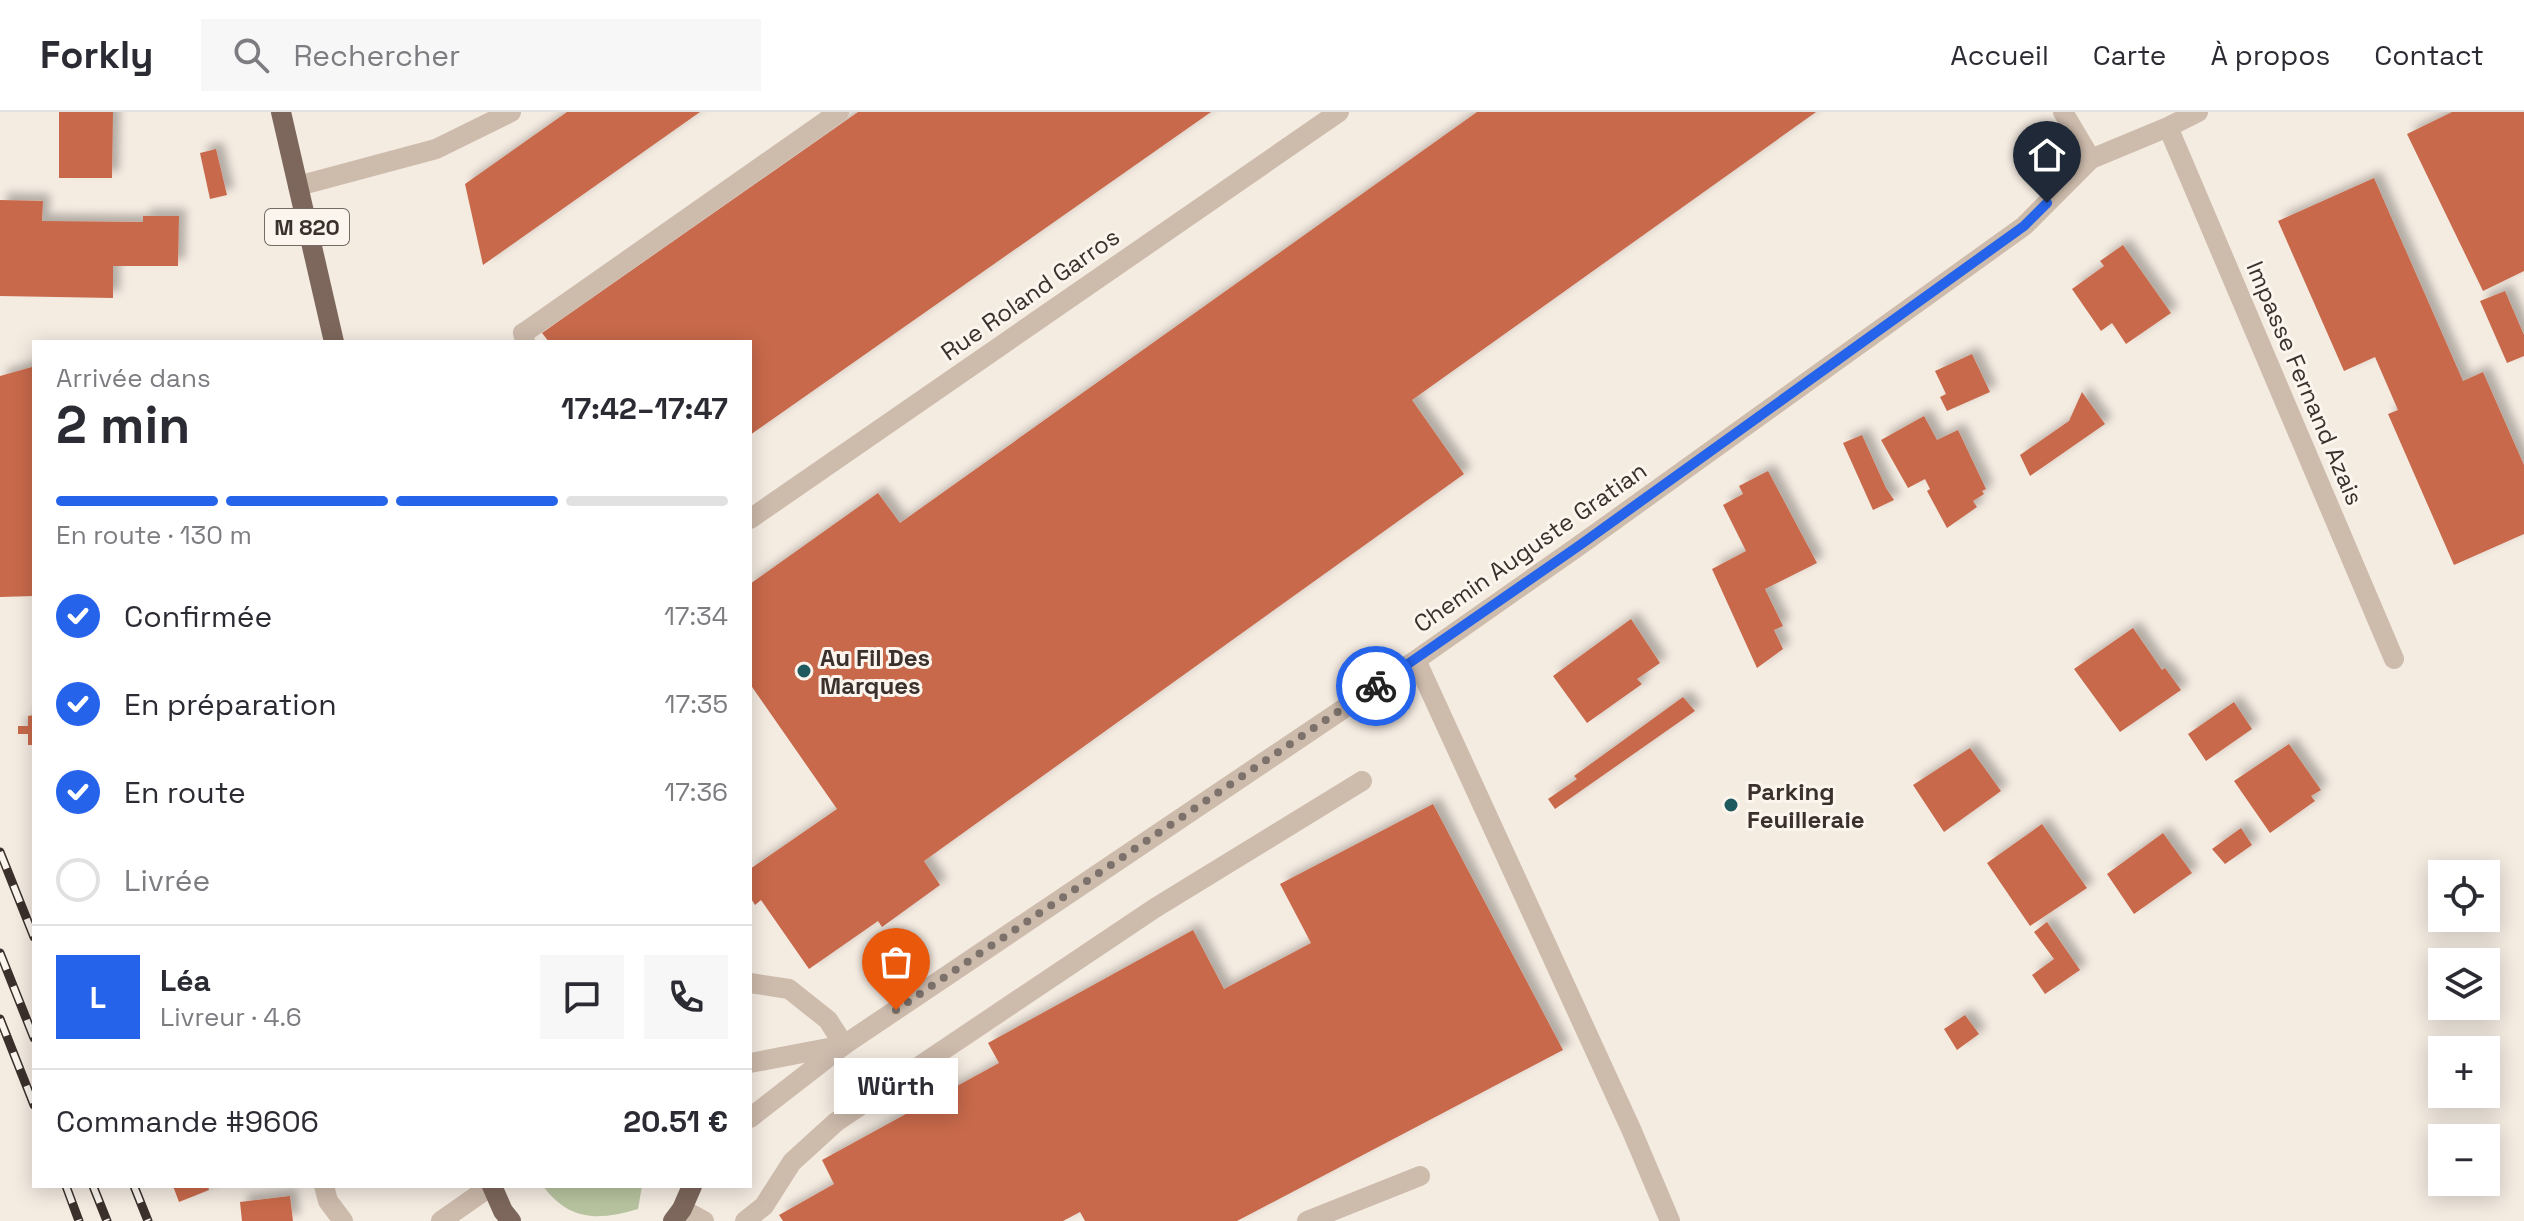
<!DOCTYPE html>
<html lang="fr">
<head>
<meta charset="utf-8">
<style>
	:root { --surface:#fff; --page:#f7f7f7; --text:#2b2b33; --muted:#7c7c81; --line:#e1e1e2; --accent:#2563eb }
	body { margin:0; font-family:"Space Grotesk",sans-serif; background:var(--page); color:var(--text); height:100vh; display:flex; flex-direction:column; font-size:30px; white-space:nowrap }
	* { box-sizing:border-box; margin:0 }
	p { font-size:26px; color:var(--muted) }
	.icon { flex:none; width:44px; height:44px; fill:none; stroke:currentColor; stroke-width:2; stroke-linecap:round; stroke-linejoin:round }
	.map { position:relative; flex:1; overflow:hidden }
	.panel { position:absolute; left:32px; top:228px; width:720px; height:848px; display:flex; flex-direction:column; background:var(--surface); border-radius:0px; box-shadow:0 4px 20px #0003 }
	.panel>* { flex:none }
	.buttons { position:absolute; left:2428px; top:748px; display:grid; gap:16px }
	.buttons a { display:grid; place-items:center; width:72px; height:72px; border-radius:0px; background:var(--surface); box-shadow:0 4px 20px #0003; font-size:40px }
	.pin { position:absolute; display:grid; place-items:center; width:68px; height:68px; color:#fff; margin:-82px -34px; border-radius:50% 50% 50% 0; rotate:-45deg; box-shadow:0 0 8px #0007 }
	.pin .icon { rotate:45deg }
	.courier { position:absolute; display:grid; place-items:center; width:80px; height:80px; margin:-40px; border:6px solid #2563eb; border-radius:50%; background:#fff; color:#222; box-shadow:0 2px 10px #0007 }
	.bubble { position:absolute; height:56px; border-radius:0px; background:var(--surface); box-shadow:0 4px 20px #0003; font-size:26px; font-weight:600; line-height:56px; text-align:center }
	.head em { font-style:normal; font-weight:600 }
	.head div { display:flex; flex-direction:column-reverse }
	.head { display:flex; align-items:center; justify-content:space-between; height:136px; padding:0 24px }
	h1 { font-size:52px; font-weight:600; line-height:60px }
	.bar { display:grid; grid-template-columns:repeat(4,1fr); gap:12px 8px; align-content:center; height:96px; padding:0 24px }
	.bar i { height:10px; border-radius:6px; background:var(--line) }
	.bar .selected { background:var(--accent) }
	.bar p { grid-column:span 4 }
	.line { display:flex; align-items:center; gap:20px; padding:0 24px; border-top:2px solid var(--line) }
	.line div { flex:1 }
	.round { display:grid; place-items:center; flex:none; width:84px; height:84px; border-radius:0px; background:var(--page) }
	ol { padding:0 24px; list-style:none }
	li { display:flex; align-items:center; gap:24px; height:88px }
	li p { margin-inline-start:auto }
	li .icon { padding:8px; border-radius:50%; background:var(--accent); color:#fff; stroke-width:4 }
	li:last-child { color:var(--muted) }
	li i { width:44px; height:44px; border:4px solid var(--line); border-radius:50% }
	header { display:flex; align-items:center; gap:48px; box-sizing:border-box; height:112px; padding:0 40px; background:var(--surface); border-bottom:2px solid var(--line) }
	header strong { font-size:38px }
	nav { display:flex; gap:44px; margin-inline-start:auto; font-size:28px }
	.search { width:560px; height:72px; background:var(--page); display:flex; align-items:center; gap:20px; box-sizing:border-box; padding:0 28px; border-radius:0px; color:var(--muted); font-size:30px }
	.map>svg:first-child { display:block }
</style>
</head>
<body>
<header>
<strong>Forkly</strong>
<div class="search"><svg class="icon" aria-label="search" viewBox="0 0 24 24"><circle cx="10" cy="10" r="6"/><path d="M15 15l6 6"/></svg>Rechercher</div>
<nav><a>Accueil</a><a>Carte</a><a>À propos</a><a>Contact</a></nav>
</header>
<div class="map">
<svg width="2524" height="1109" viewBox="0 0 2524 1109">
	<defs>
		<filter id="shadow"><feDropShadow dx="7" dy="-7" stdDeviation="4" flood-color="#0004"/></filter>
	</defs>
	<rect width="100%" height="100%" fill="#f4ebe1"/>
	<path fill="#b8c4a0" d="M543 1074H642L638 1097C598 1109 569 1109 543 1074Z"/>
	<path fill="#c8694b" filter="url(#shadow)" d="M59 0H113L112 66H59Z
		M567 0H700L483 153 465 72Z
		M858 0H1211L750 323V230H549L542 221Z
		M1477 0H1816L1412 288 1464 362 924 749 940 773 882 815 878 809 809 857 761 788 755 793 750 785V757L837 697 750 572V472L878 381 900 411Z
		M2452 0H2524V159L2483 179 2407 22Z
		M216 37 227 83 210 87 200 41Z
		M2374 66 2463 269 2483 260 2524 353V422L2454 453 2388 302 2398 298 2375 245 2344 259 2278 109Z
		M0 88 43 89 42 109 143 110V104H179L178 154H113V186L0 184Z
		M2123 133 2171 201 2126 232 2112 211 2101 219 2072 177 2104 154 2100 149Z
		M2505 179 2524 223V244L2507 251 2480 189Z
		M1972 242 1990 280 1947 299 1940 285 1946 282 1935 259Z
		M32 255 34 264V484L0 485V264Z
		M2082 280 2105 312 2030 364 2020 343 2069 309Z
		M1924 304 1937 328 1958 318 1986 377 1982 379 1984 382 1973 389 1977 395 1947 416 1927 379 1930 377 1925 367 1908 376 1881 328Z
		M1862 323 1886 376 1894 388 1873 398 1843 331Z
		M1768 359 1817 451 1765 477 1783 514 1774 518 1783 537 1757 556 1712 457 1746 439 1723 393 1743 382 1739 374Z
		M1631 507 1660 551 1637 567 1642 572 1587 611 1553 564Z
		M2133 516 2162 558 2165 556 2181 578 2120 620 2074 557Z
		M1683 585 1695 599 1555 697 1548 687 1577 667 1574 664Z
		M2234 590 2252 617 2206 649 2188 622Z
		M34 603V633H28V622H18V614H28V604Z
		M2289 632 2321 678 2311 684 2315 689 2270 721 2234 669Z
		M1970 636 2001 679 1944 720 1913 673Z
		M1433 692 1563 938 1237 1109H1085L1080 1100 1063 1109H783L779 1103 834 1072 822 1048 999 951 988 931 1193 818 1224 877 1311 831 1280 772Z
		M2042 712 2087 776 2030 814 1987 751Z
		M2241 716 2252 733 2225 752 2212 737Z
		M2163 721 2192 761 2134 802 2107 762Z
		M2047 810 2080 858 2045 882 2032 863 2054 847 2034 820Z
		M1965 903 1979 922 1957 938 1944 917Z
		M173 1074H208L209 1078 179 1090Z
		M290 1084 293 1109H242L240 1090Z"/>
	<g fill="none" stroke-linecap="round" stroke-linejoin="round">
		<path stroke="#cdbbac" stroke-width="20" d="M525 230 523 221 528 218 839 0
			M1416 548 1631 1017 1670 1109
			M750 871 789 877 828 908 844 933
			M324 1074 328 1089 343 1109
			M682 1097 704 1109
			M441 1109 491 1074
			M745 1109 764 1094 792 1050 836 1010 1155 796 1362 669
			M1307 1109 1420 1064"/>
		<path stroke="#cdbbac" stroke-width="20" d="M2063 0 2091 47
			M2168 15 2394 547
			M298 74 436 37 511 0
			M750 407 1339 0
			M844 933 1416 548 1580 433 2024 114 2091 47 2168 15 2198 0
			M750 951 844 933 750 1006"/>
		<path stroke="#7d675c" stroke-width="20" d="M281 0 334 230
			M492 1074 503 1099 511 1109
			M673 1109 682 1097 692 1074"/>
		<g stroke="#3b302b" stroke-width="9">
			<path id="rail" d="M0 740 34 825
				M0 841 34 926
				M0 907 34 993
				M66 1074 79 1109
				M93 1074 107 1109
				M134 1074 148 1109"/>
		</g>
		<use href="#rail" stroke="#fbf5ee" stroke-width="6" stroke-dasharray="18" stroke-linecap="butt"/>
	</g>
	<g fill="none" stroke-linecap="round" stroke-linejoin="round">
		<path stroke="#7c716b" stroke-width="8" stroke-dasharray="0 14.4" d="M896 898 1376 574"/>
		<path stroke="#2563eb" stroke-width="10" d="M1376 574 1580 433 2024 114 2047 91"/>
	</g>
	<g fill="#1f5a5e" stroke="#fbf5ee" stroke-width="3">
		<circle cx="804" cy="559" r="8"/>
		<circle cx="1731" cy="693" r="8"/>
	</g>
	<g text-anchor="middle" dominant-baseline="central" stroke-width="6" stroke-linejoin="round" paint-order="stroke">
		<rect fill="#fbf5ee" stroke="#756b66" stroke-width="2" x="265" y="97" width="84" height="36" rx="6"/>
		<g font-size="22" font-weight="bold" fill="#3b302b">
			<text x="307" y="115">M 820</text>
		</g>
		<g font-size="24" fill="#3b302b" stroke="#fbf5ee">
			<text transform="translate(1030 182) rotate(-35)">Rue Roland Garros</text>
			<text transform="translate(2305 271) rotate(67)">Impasse Fernand Azais</text>
			<text transform="translate(1530 435) rotate(-35)">Chemin Auguste Gratian</text>
		</g>
		<g font-size="24" font-weight="bold" fill="#3b302b" stroke="#fbf5ee" text-anchor="start">
			<text x="820" y="545">Au Fil Des<tspan x="820" dy="28">Marques</tspan></text>
			<text x="1747" y="679">Parking<tspan x="1747" dy="28">Feuilleraie</tspan></text>
		</g>
	</g>
</svg>
<div class="buttons">
<a><svg class="icon" aria-label="locate" viewBox="0 0 24 24"><circle cx="12" cy="12" r="6"/><path d="M12 2v4M12 18v4M2 12h4M18 12h4"/></svg></a>
<a><svg class="icon" aria-label="layers" viewBox="0 0 24 24"><path d="M12 4l9 5-9 5-9-5zM3 14l9 5 9-5"/></svg></a>
<a>+</a>
<a>−</a>
</div>
<div class="pin" style="left:896px;top:898px;background:#ea580c"><svg class="icon" aria-label="bag" viewBox="0 0 24 24"><path d="M5 8h14l-1 12H6zM9 8a3 3 0 0 1 6 0"/></svg></div>
<div class="pin" style="left:2047px;top:91px;background:#1f2937"><svg class="icon" aria-label="home" viewBox="0 0 24 24"><path d="M3 11l9-7 9 7M6 9v11h12V9"/></svg></div>
<div class="courier" style="left:1376px;top:574px"><svg class="icon" aria-label="bike" viewBox="0 0 24 24"><circle cx="6" cy="16" r="4"/><circle cx="18" cy="16" r="4"/><path d="M6 16l4-8h5l3 8M10 8l3 8H6M13 5h3"/></svg></div>
<div class="bubble" style="left:834px;top:946px;width:124px">Würth</div>
<section class="panel">
<div class="head"><div><h1>2 min</h1><p>Arrivée dans</p></div><em>17:42–17:47</em></div>
<div class="bar"><i class="selected"></i><i class="selected"></i><i class="selected"></i><i></i><p>En route · 130 m</p></div>
<ol>
<li><svg class="icon" aria-label="check" viewBox="0 0 24 24"><path d="M5 12l5 5 9-10"/></svg>Confirmée<p>17:34</p></li>
<li><svg class="icon" aria-label="check" viewBox="0 0 24 24"><path d="M5 12l5 5 9-10"/></svg>En préparation<p>17:35</p></li>
<li><svg class="icon" aria-label="check" viewBox="0 0 24 24"><path d="M5 12l5 5 9-10"/></svg>En route<p>17:36</p></li>
<li><i></i>Livrée</li>
</ol>
<div class="line" style="height:144px"><b class="round" style="background:var(--accent);color:#fff">L</b><div><b>Léa</b><p>Livreur · 4.6</p></div><a class="round"><svg class="icon" aria-label="chat" viewBox="0 0 24 24"><path d="M4 5h16v11H9l-5 4z"/></svg></a><a class="round"><svg class="icon" aria-label="phone" viewBox="0 0 24 24"><path d="M5 4h4l2 5-3 2q2 4 5 5l2-3 5 2v4C11 20 4 13 5 4z"/></svg></a></div>
<div class="line" style="height:104px"><div>Commande #9606</div><b>20.51 €</b></div>
</section>
</div>
</body>
</html>
